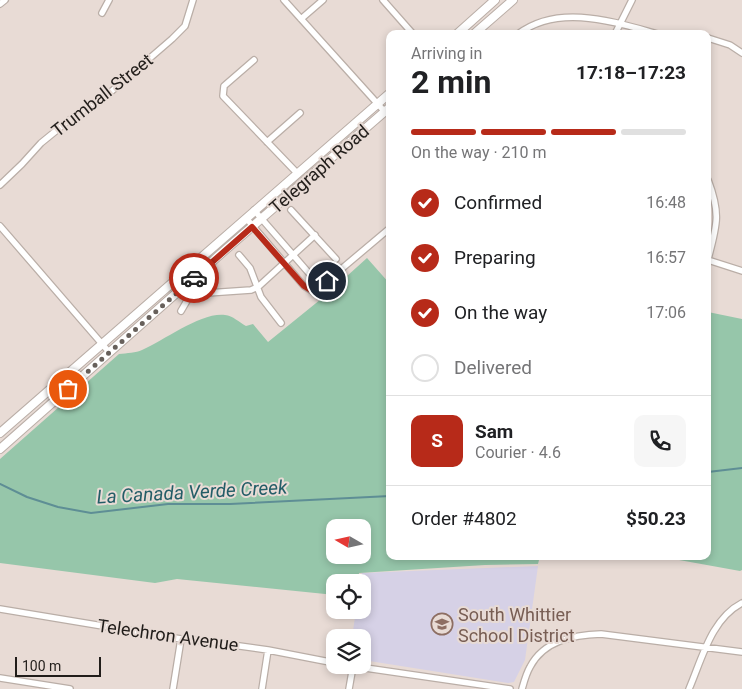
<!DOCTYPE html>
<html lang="en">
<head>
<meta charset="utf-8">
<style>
	:root { --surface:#fff; --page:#f6f6f6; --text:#202124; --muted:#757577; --line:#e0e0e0; --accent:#b72a19 }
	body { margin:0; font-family:Roboto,sans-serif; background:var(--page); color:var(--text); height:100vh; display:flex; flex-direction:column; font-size:19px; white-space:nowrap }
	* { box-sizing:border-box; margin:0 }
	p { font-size:16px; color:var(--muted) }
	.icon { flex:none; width:28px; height:28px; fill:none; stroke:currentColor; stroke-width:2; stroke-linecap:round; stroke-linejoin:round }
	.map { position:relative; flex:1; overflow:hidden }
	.sheet { position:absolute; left:386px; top:30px; width:325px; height:530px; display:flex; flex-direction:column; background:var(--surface); border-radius:10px; box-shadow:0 2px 8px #0003 }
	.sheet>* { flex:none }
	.needle { width:32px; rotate:279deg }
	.buttons { position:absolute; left:326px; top:519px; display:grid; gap:10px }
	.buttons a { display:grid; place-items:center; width:45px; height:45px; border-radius:10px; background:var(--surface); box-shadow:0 2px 8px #0003; font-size:25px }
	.scale { position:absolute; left:15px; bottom:12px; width:86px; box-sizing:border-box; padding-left:5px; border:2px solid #211d1a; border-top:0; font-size:14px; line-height:18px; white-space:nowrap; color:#211d1a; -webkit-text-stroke:4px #e8dbd5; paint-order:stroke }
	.pin { position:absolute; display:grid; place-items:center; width:42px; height:42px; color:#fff; margin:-21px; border:2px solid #fff; border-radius:50%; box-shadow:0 1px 5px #0007 }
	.courier { position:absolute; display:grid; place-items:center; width:50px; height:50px; margin:-25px; border:4px solid #b72a19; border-radius:50%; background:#fff; color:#222; box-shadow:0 1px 6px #0007 }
	.overview em { font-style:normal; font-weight:700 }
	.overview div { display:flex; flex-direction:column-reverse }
	.overview { display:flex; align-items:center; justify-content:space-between; height:85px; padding:0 25px }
	h1 { font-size:32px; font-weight:700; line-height:38px }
	.bar { display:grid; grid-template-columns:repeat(4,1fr); gap:8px 5px; align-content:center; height:60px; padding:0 25px }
	.bar i { height:6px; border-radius:4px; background:var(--line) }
	.bar .current { background:var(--accent) }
	.bar p { grid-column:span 4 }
	.line { display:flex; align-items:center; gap:12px; padding:0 25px; border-top:1px solid var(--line) }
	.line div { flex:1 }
	.round { display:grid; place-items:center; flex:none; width:52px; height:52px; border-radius:10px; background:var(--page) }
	ol { padding:0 25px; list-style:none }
	li { display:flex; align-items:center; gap:15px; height:55px }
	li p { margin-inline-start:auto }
	li .icon { padding:5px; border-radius:50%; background:var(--accent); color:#fff; stroke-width:4 }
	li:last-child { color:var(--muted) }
	li i { width:28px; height:28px; border:2px solid var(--line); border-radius:50% }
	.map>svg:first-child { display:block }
</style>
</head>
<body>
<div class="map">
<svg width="742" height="689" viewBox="0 0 742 689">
	<rect width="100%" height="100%" fill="#e8dbd5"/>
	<path fill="#d6d1e6" d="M538 566 525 660 514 682 508 683 363 660 362 638H352L356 610H362V582H360L362 573Z"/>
	<path fill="#96c6aa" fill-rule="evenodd" d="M367 258 390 284V556H540L538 564 485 565 359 573 358 582H335V595L177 579 155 583 0 563V459L119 354C127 353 136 353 142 350 165 340 201 312 225 315 233 316 239 322 246 326L253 324 268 342 326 295ZM335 528H362V555H335Z
		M708 312 742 319V570L740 571 657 556H708Z"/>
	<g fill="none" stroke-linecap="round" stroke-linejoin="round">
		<path stroke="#5e8e95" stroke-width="2" d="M708 472 742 468
			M0 484 27 497 58 507 91 513 168 504H230L390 496"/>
		<g stroke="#baaea7" stroke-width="8">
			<path id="minor" d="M284 0 385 112
				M383 0 413 34
				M0 4 5 0
				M102 13 109 0
				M301 19 323 0
				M518 34C559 3 614 22 658 34
				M615 34 632 0
				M708 38 730 45 742 53
				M254 60 224 86 223 96 297 173
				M267 142 300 113
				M708 180C721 214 717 225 708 259
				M0 185 22 164 41 143 73 117 106 96 172 39 185 26 193 0
				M254 210 314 279V292
				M291 210 336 259
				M246 218 304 286 314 292
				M0 226 109 352
				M239 255 250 268 261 297 281 323
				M708 260 742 271
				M314 292 390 228
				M181 311 188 299 193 294 251 290 258 287 315 235
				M0 609 181 639H189L268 650 335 663
				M345 665 510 689
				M0 678 70 689
				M173 689 181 639
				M262 689 268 650
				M349 689 353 666
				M522 689C524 682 526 674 530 667 544 640 574 635 601 634L742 652
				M689 689C702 659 711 619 742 603"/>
		</g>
		<g stroke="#baaea7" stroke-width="10">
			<path id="major" d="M457 34 495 0
				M474 34 513 0
				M0 433 390 93
				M0 449 224 251 390 107"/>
		</g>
		<use href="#minor" stroke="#fff" stroke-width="5.5"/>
		<use href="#major" stroke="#fff" stroke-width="8"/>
	</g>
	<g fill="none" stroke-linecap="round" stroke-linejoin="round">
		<path stroke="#67605b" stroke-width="5" stroke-dasharray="0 9" d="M68 389 194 278"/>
		<path stroke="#b72a19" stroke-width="6" d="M194 278 252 227 304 286 314 292 327 281"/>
	</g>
	<defs>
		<g id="school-ring" transform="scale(1.125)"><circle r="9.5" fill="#e8dbd5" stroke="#8d6e63" stroke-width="1.5"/><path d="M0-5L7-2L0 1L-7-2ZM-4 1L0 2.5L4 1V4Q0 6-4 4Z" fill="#8d6e63"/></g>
	</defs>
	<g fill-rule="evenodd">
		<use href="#school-ring" x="442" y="624"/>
	</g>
	<g text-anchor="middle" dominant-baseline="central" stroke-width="4" stroke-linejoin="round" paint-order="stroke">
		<g font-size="18" fill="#211d1a" stroke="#e8dbd5">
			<text transform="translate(102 95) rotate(-38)">Trumball Street</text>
			<text transform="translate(319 169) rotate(-41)">Telegraph Road</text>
			<text transform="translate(168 635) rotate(8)">Telechron Avenue</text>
		</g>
		<g font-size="18" fill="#785e54" stroke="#e8dbd5" text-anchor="start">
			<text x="458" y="614">South Whittier<tspan x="458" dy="21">School District</tspan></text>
		</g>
		<g font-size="19" font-style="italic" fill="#235d67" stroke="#e8dbd5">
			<text transform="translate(192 492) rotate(-3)">La Canada Verde Creek</text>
		</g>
	</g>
</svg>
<div class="buttons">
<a><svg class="needle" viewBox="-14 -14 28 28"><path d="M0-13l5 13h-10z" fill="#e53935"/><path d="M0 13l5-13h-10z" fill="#757577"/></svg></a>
<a><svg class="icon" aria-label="locate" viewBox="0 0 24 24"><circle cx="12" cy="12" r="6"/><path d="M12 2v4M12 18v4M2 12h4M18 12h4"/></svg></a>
<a><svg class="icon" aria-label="layers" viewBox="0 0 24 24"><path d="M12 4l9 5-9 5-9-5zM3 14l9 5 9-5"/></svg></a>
</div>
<div class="scale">100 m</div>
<div class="pin" style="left:68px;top:389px;background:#ea580c"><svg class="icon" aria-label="bag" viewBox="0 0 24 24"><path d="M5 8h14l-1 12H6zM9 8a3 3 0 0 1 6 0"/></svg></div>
<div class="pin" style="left:327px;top:281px;background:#1f2937"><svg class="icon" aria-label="home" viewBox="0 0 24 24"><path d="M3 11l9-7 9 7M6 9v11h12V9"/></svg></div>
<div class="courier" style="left:194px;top:278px"><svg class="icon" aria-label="car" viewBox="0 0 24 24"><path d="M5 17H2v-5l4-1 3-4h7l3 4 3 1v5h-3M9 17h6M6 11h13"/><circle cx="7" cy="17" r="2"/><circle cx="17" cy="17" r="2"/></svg></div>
<section class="sheet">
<div class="overview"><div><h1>2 min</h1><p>Arriving in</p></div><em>17:18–17:23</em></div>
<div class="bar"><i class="current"></i><i class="current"></i><i class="current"></i><i></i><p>On the way · 210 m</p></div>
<ol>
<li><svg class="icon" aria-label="check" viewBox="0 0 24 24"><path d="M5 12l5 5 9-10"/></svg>Confirmed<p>16:48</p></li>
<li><svg class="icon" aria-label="check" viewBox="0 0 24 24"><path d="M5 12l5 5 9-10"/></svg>Preparing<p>16:57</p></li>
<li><svg class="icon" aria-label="check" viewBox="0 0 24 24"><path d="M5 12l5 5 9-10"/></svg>On the way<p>17:06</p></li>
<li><i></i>Delivered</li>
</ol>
<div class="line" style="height:90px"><b class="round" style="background:var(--accent);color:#fff">S</b><div><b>Sam</b><p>Courier · 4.6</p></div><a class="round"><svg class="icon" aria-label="phone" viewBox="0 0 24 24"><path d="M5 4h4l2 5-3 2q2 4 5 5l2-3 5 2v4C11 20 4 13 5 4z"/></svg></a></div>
<div class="line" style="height:65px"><div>Order #4802</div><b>$50.23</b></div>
</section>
</div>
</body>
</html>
